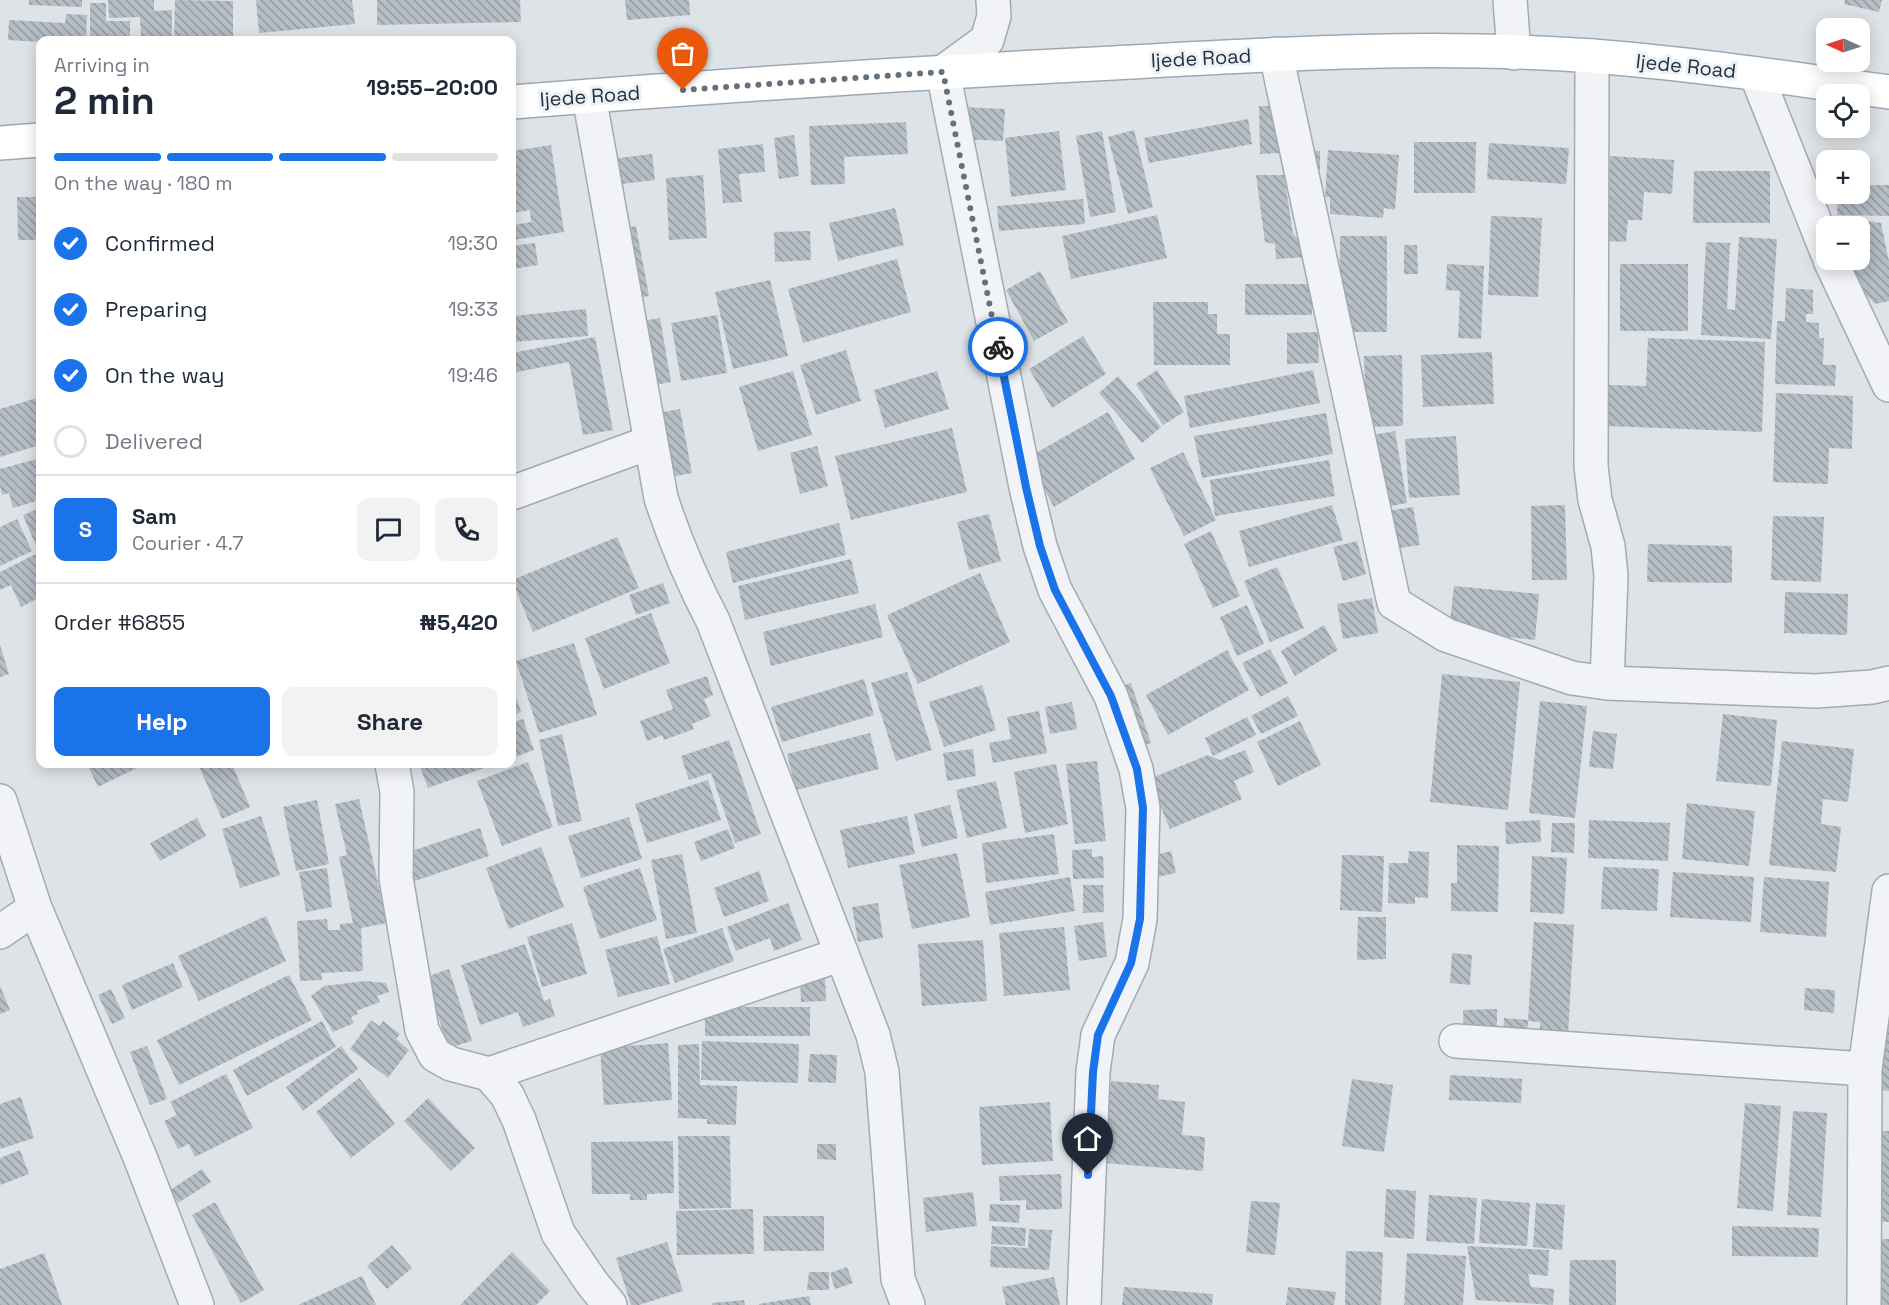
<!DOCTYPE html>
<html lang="en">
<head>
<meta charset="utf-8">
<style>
	:root { --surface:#fff; --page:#f2f2f3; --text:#1f2937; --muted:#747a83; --line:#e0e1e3; --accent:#1a73e8 }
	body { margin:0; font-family:"Space Grotesk",sans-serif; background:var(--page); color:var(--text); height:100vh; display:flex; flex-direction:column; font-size:22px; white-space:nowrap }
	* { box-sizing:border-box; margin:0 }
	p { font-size:20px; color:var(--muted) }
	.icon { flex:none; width:33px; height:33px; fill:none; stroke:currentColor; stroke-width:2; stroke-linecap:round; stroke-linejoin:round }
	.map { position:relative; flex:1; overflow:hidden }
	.details { position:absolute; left:36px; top:36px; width:480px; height:732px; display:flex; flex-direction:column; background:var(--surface); border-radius:12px; box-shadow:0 3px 15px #0003 }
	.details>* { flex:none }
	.needle { width:39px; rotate:273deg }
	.tools { position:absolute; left:1816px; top:18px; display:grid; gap:12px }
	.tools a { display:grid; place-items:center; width:54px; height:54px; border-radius:12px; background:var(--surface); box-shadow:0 3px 15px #0003; font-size:30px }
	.pin { position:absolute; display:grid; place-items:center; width:51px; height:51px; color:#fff; margin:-62px -26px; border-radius:50% 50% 50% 0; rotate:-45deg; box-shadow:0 0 6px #0007 }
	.pin .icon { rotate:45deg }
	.courier { position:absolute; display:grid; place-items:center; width:60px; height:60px; margin:-30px; border:4px solid #1a73e8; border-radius:50%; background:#fff; color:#222; box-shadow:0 2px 8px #0007 }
	.head em { font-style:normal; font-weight:800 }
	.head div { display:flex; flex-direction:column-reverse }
	.head { display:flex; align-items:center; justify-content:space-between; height:102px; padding:0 18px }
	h1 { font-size:39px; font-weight:800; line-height:45px }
	.bar { display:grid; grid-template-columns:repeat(4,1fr); gap:9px 6px; align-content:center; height:72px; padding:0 18px }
	.bar i { height:8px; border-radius:4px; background:var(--line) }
	.bar .selected { background:var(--accent) }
	.bar p { grid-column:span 4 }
	.line { display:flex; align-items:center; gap:15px; padding:0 18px; border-top:2px solid var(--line) }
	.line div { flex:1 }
	.round { display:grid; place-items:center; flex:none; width:63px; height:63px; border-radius:12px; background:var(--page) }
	ol { padding:0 18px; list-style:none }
	li { display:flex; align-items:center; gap:18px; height:66px }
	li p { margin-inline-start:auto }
	li .icon { padding:6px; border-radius:50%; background:var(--accent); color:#fff; stroke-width:4 }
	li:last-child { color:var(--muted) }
	li i { width:33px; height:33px; border:3px solid var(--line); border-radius:50% }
	.primary-button { display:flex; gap:12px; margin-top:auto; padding:12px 18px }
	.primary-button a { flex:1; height:69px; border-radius:12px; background:var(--accent); color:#fff; font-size:24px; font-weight:800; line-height:69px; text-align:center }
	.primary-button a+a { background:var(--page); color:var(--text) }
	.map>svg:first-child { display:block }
</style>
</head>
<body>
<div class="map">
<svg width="1889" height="1305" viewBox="0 0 1889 1305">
	<defs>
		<pattern id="building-back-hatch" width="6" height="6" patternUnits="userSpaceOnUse" patternTransform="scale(1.5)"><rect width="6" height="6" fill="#b5bdc5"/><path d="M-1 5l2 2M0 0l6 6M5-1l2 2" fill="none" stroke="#939aa1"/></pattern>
	</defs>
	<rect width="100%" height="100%" fill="#dee3e8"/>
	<path fill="url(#building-back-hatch)" d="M29 0H82V7L29 5Z
		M108 0H154V11L172 10V37L141 38 140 17 109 18Z
		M175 0 233 1V40H174Z
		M256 0H352L355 24 259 33Z
		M377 0H520L521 22 377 25Z
		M625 0H689L690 15 627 20Z
		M1845 0H1882L1879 12 1844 4Z
		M90 3H106V21H130V40H90Z
		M66 14 87 15 86 40 40 42 8 40 9 20 65 23Z
		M1259 106H1282L1283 153 1260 154Z
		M962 107 1005 109 1003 141 960 139Z
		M1248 119 1252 144 1149 163 1144 138Z
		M906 122 908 154 844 157 845 184 811 185 809 126Z
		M1134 130 1153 207 1128 214 1108 137Z
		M1059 131 1066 190 1011 197 1005 138Z
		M1102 131 1116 212 1090 217 1076 136Z
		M794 135 799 176 779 179 774 138Z
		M1414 142H1476L1475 193H1414Z
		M1489 143 1569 148 1566 184 1487 179Z
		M763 144 765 172 739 174 742 202 723 203 718 149Z
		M551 145 564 232 513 240 512 225 531 222 530 210 513 213 512 151Z
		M1313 150 1320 151V170H1313Z
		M1328 150 1399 155 1395 210 1384 208 1383 218 1330 214V197H1325Z
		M652 154 655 180 613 185 611 159Z
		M1610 156 1674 160 1672 194 1644 192 1642 220H1628L1626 242 1605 241Z
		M1694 171H1770V223H1693Z
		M703 175 707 238 669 240 666 178Z
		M1256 175H1284L1293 234 1305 246 1307 257 1276 259 1275 244 1265 242Z
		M1860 185H1889V216L1837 215 1838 194H1860Z
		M17 197H38L39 240H18Z
		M1083 199 1085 224 999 231 997 206Z
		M895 208 904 245 838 261 829 223Z
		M1157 215 1167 258 1071 279 1062 236Z
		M1491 216 1542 218 1538 297 1488 295Z
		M1843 218 1881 223 1889 261V301L1875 304 1850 278 1848 260H1860V226H1844Z
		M636 226 649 296 634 299 620 229Z
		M810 231 811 260 775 262 774 232Z
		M1340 236H1387V332H1339Z
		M1739 237 1777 239 1771 339 1701 335 1706 242 1730 243 1727 309 1735 310Z
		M535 243 538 265 512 269V246Z
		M1404 245H1417L1418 274H1404Z
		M897 259 911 312 803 343 788 289Z
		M1447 264 1484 266 1481 339 1458 338 1460 291 1446 290Z
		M1620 264H1688V331H1620Z
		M1040 271 1068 322 1034 341 1006 290Z
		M770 280 788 356 733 369 715 292Z
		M1245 284H1312V315H1245Z
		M1786 288 1813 290V314H1806V322L1819 323V338H1824L1823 365H1836L1835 386 1775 384 1777 321H1785Z
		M1153 302H1208V314H1217V334H1230V365H1154Z
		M586 309 588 336 512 342V316Z
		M717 315 727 373 681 381 671 323Z
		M660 318 671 382 648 386 637 322Z
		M1318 332 1319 363 1287 364V333Z
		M1083 336 1106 374 1052 408 1029 369Z
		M595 337 613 430 583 435 569 362 512 373V353Z
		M1648 338 1765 342 1762 432 1606 426 1608 385 1646 386Z
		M846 350 861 401 816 415 800 365Z
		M1492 352 1494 404 1423 407 1421 355Z
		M1402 355 1403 426 1366 427 1364 356Z
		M1157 370 1184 412 1163 425 1136 384Z
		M1313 370 1320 403 1190 428 1184 396Z
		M793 371 812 435 758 451 739 387Z
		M937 371 949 409 885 428 874 390Z
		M1118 376 1161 427 1142 443 1099 393Z
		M1776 393 1853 396 1852 449 1829 448 1828 484 1773 482Z
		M40 397V445L0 457V409Z
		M680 409 692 473 665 478 652 414Z
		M1108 412 1135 459 1054 507 1027 458Z
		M1326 413 1333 454 1202 478 1194 436Z
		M952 428 967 492 851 520 835 456Z
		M1395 431 1407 503 1386 507 1373 435Z
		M1456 436 1460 495 1409 498 1405 439Z
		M817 446 828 486 800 494 790 453Z
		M1183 452 1216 520 1184 536 1150 468Z
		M40 458V500L13 508 9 493 2 495 0 486V469Z
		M1329 460 1335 496 1215 516 1210 480Z
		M1332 505 1343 540 1249 567 1239 531Z
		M1565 505 1567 580H1532L1531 506Z
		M1413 507 1420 545 1392 549 1386 511Z
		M40 508V546L37 548 23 515Z
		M989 514 1001 561 969 570 957 522Z
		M1773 516 1824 517 1821 582 1771 580Z
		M17 519 32 551 0 566V527Z
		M839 523 846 555 733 583 726 552Z
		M1211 531 1240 596 1213 608 1184 544Z
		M617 537 639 588 533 632 512 580Z
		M1357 541 1366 574 1343 581 1333 547Z
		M1648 544 1732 546V583L1647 582Z
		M40 552V597L21 607 11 585 0 590V572Z
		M851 559 859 593 745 620 738 586Z
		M1277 567 1304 628 1270 642 1244 581Z
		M980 573 1010 642 918 684 887 615Z
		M663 583 670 603 636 615 629 595Z
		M1454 586 1539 594 1535 640 1449 631Z
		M1785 592 1848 594 1847 635 1784 633Z
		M1372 598 1378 633 1343 639 1337 604Z
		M875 604 883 637 771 666 763 632Z
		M1247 605 1264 644 1237 656 1220 617Z
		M651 613 670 663 604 689 585 638Z
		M1324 625 1338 650 1295 676 1281 651Z
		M574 643 597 715 539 733 516 661Z
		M0 645 9 674 0 677Z
		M1270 649 1288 683 1260 697 1242 663Z
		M1227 650 1249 690 1168 735 1146 695Z
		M907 672 932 750 896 761 871 683Z
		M1442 674 1520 682 1508 810 1430 802Z
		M707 676 713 695 704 699 711 716 692 724 694 729 664 740 662 735 647 741 640 721 673 709 666 690Z
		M864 679 874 715 782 742 771 707Z
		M1131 683 1151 743 1136 748 1116 688Z
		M512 685 521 712 512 715Z
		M982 685 996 730 944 747 929 702Z
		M1288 696 1298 716 1261 734 1251 716Z
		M1540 701 1587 706 1575 818 1529 813Z
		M1072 702 1077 729 1050 734 1045 707Z
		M1039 711 1047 753 993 763 989 743 1011 739 1007 717Z
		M1723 714 1777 720 1771 786 1716 781Z
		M1247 717 1256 735 1213 756 1205 738Z
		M523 719 534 750 512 758V723Z
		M1300 721 1321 765 1278 786 1257 742Z
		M1593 731 1617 734 1613 769 1589 767Z
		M870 733 879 769 796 790 787 754Z
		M562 734 582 821 558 826 539 740Z
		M729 740 761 834 735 843 711 773 689 780 681 756Z
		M1782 741 1854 749 1848 802 1823 799 1821 824 1841 827 1836 872 1769 865Z
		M973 749 976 776 947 781 943 753Z
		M1245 750 1254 772 1234 781 1242 799 1170 829 1149 779 1208 755 1220 760Z
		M1097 761 1106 841 1075 844 1066 764Z
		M528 762 553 827 502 846 477 781Z
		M87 764H145L98 787Z
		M198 764H232L250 807 222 819Z
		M419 764H495L428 788Z
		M1056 764 1068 824 1025 833 1014 772Z
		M708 780 721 820 647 843 635 804Z
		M996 781 1007 828 967 838 956 790Z
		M359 799 387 923 361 928 363 971 321 973 322 980 300 981 297 921 327 919 328 930H340V924L353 923 339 857 347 855 335 804Z
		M317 800 329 864 296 871 283 807Z
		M1687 803 1755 811 1749 866 1682 859Z
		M950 805 958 838 922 847 914 814Z
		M261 816 280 875 240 888 222 829Z
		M907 816 915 854 848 868 840 830Z
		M629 817 642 859 581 878 568 836Z
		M197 818 206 836 160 861 150 843Z
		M1540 820 1541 842 1506 844 1505 822Z
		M1589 820 1670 823 1668 861 1588 858Z
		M1552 823H1575L1574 853 1551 852Z
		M480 828 489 856 412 882 403 854Z
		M728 829 735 848 701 861 694 842Z
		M1054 834 1059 874 986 883 982 843Z
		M1457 845 1499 846 1498 912 1451 911V883H1457Z
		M541 847 564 907 509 929 486 868Z
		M1092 849V857L1103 856 1104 878 1073 879 1072 850Z
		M1171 851 1176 873 1157 877 1152 856Z
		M1409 851 1429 852 1428 898 1415 897V904L1388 903 1389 863H1408Z
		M957 853 970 917 912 929 899 865Z
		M682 854 697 933 666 939 651 860Z
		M1342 855 1384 856 1382 912 1340 910Z
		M1532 856 1567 858 1564 914 1530 912Z
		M1603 867 1659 869 1657 911 1601 909Z
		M327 868 332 907 306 912 299 872Z
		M640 868 657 920 600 939 583 887Z
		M759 871 769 901 724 917 714 888Z
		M1673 872 1754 877 1751 922 1670 917Z
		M1070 877 1075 911 990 925 985 892Z
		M1764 877 1829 882 1826 937 1760 932Z
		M1083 885H1103L1104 912 1083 913Z
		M788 903 802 940 774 951 770 938 736 951 727 927Z
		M878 903 883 938 858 942 852 907Z
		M266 916 286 961 199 1001 178 956Z
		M1358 917H1386V959L1357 960Z
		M1103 922 1107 957 1079 961 1074 926Z
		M1534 922 1574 925 1568 1035 1540 1034V1022L1528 1021Z
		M572 923 587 974 542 987 527 937Z
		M1064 927 1070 990 1004 996 999 933Z
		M722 928 734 961 675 983 663 949Z
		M657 936 670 984 618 997 605 950Z
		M983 940 987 1001 922 1006 918 944Z
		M525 944 544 1001 550 999 555 1016 523 1027 518 1012 480 1025 461 965Z
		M1452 953 1472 955 1470 985 1450 983Z
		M173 963 183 987 132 1010 122 985Z
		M449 969 472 1041 448 1048 426 977Z
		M1889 971V1091L1874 1089Z
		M289 975 312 1020 179 1085 157 1040Z
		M825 976 826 1001 801 1002 800 977Z
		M365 981 386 983 389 992 377 996 380 1002 356 1011 358 1014 351 1017 354 1023 333 1032 311 996 324 986Z
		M0 986 10 1010 0 1014Z
		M1805 988 1835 990 1834 1013 1804 1010Z
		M111 989 125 1018 112 1024 98 995Z
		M705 1007H810V1036H705Z
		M1497 1009V1034L1464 1036 1463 1010Z
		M1504 1018 1528 1020 1527 1040 1503 1039Z
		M371 1020 379 1026 383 1021 400 1034 396 1039 409 1050 388 1078 350 1049Z
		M322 1021 336 1047 247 1096 233 1070Z
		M702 1041 799 1044 798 1083 701 1080Z
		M668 1043 672 1100 604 1105 600 1048Z
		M699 1044 700 1085 737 1086 736 1125 707 1124V1119L678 1118V1045Z
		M147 1046 167 1099 150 1105 130 1052Z
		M341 1046 358 1069 303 1111 286 1087Z
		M810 1054 837 1055 836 1083 808 1082Z
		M226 1074 253 1128 195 1157 189 1144 178 1149 164 1121 177 1115 170 1102Z
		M1450 1075 1522 1079 1521 1103 1449 1100Z
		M359 1078 395 1124 351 1158 316 1112Z
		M1352 1079 1393 1085 1384 1152 1342 1146Z
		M1111 1081 1159 1085 1158 1099 1185 1102 1182 1135 1205 1137 1203 1171 1104 1163Z
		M21 1097 34 1138 0 1149V1104Z
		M428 1098 475 1148 451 1171 404 1121Z
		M1050 1102 1053 1161 982 1165 979 1107Z
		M1745 1103 1781 1106 1773 1211 1737 1208Z
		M1793 1111 1827 1113 1821 1217 1787 1215Z
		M1876 1131H1889V1222L1874 1221Z
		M678 1136H730L731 1208 679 1209Z
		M673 1141 674 1193 647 1194V1200H630V1194H592L591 1142Z
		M817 1144H836V1160L817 1159Z
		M20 1150 29 1174 0 1185V1158Z
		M202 1169 211 1182 178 1203 170 1190Z
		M1061 1174 1062 1209 1026 1210V1200L1000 1201 999 1176Z
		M1386 1189 1416 1191 1414 1239 1384 1237Z
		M973 1192 977 1226 926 1232 923 1198Z
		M1429 1195 1477 1198 1474 1244 1426 1241Z
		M1482 1199 1530 1203 1527 1246 1479 1243Z
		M1251 1201 1280 1203 1275 1255 1246 1252Z
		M215 1202 264 1290 241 1303 192 1215Z
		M1536 1203 1565 1205 1562 1250 1533 1247Z
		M990 1204 1020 1205 1019 1223 989 1221Z
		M753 1209 754 1254 677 1255 676 1211Z
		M763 1216H824V1251H764Z
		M992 1226 1026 1228 1025 1246 991 1244Z
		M1732 1226 1819 1228 1818 1257 1732 1256Z
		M1029 1229 1052 1230 1049 1270 990 1267 991 1246 1028 1248Z
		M1878 1239H1889V1305H1879Z
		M667 1242 683 1291 639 1305H631L616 1258Z
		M392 1245 412 1268 387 1289 367 1266Z
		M1467 1246 1549 1250 1548 1276 1528 1274 1531 1287 1554 1289 1553 1305 1476 1300Z
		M1346 1251 1383 1252 1381 1305H1345Z
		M512 1252 550 1291 536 1305H460Z
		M44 1253 62 1305H0V1269Z
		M1407 1253 1466 1256 1463 1305H1404Z
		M1570 1260H1616V1305H1569Z
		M847 1267 853 1283 835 1289 830 1273Z
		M809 1272H829V1290H807Z
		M362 1276 376 1305H298Z
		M1054 1277 1060 1305H1006L1002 1287Z
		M1124 1287 1213 1294 1212 1305H1122Z
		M1288 1287 1336 1292 1334 1305H1286Z
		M809 1296 811 1305H759V1304Z
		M744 1300 745 1305H712V1303Z"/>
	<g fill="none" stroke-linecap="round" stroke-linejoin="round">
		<g stroke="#a3aab2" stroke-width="36">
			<path id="minor" d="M993 0 994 16 987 40 943 72 1026 487 1040 546 1055 590 1111 696 1136 769 1143 808 1140 919 1132 963 1098 1035 1093 1072 1084 1305
				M1510 0 1514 53
				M1276 54 1394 603 1446 635 1572 678 1607 683 1816 691 1872 687 1889 683
				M1592 56 1591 466 1595 500 1608 546 1611 576 1607 683
				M1756 74 1827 252
				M589 96 661 498C675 541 692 581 713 621L873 1035 882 1072 898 1279 908 1305
				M1830 260 1889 385
				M512 493 651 442
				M392 764 397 792 396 878 422 1030 435 1055 451 1064 489 1074 507 1095 519 1120 558 1233 592 1283 610 1305
				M0 801 35 908 140 1157 197 1305
				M0 932 35 908
				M1456 1041 1865 1069
				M489 1074 842 954
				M1864 1305 1865 1069 1889 891"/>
		</g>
		<g stroke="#9ca9b4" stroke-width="36">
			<path id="major" d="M512 102C712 86 913 73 1114 63 1273 54 1434 44 1593 56 1692 64 1791 78 1889 92
				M0 143 40 140"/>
		</g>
		<use href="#minor" stroke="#f1f3f6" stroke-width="33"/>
		<use href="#major" stroke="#fff" stroke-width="33"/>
	</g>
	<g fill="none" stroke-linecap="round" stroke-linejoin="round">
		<path stroke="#66707b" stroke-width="6" stroke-dasharray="0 10.8" d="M683 90 943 72 998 347"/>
		<path stroke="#1a73e8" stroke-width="8" d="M998 347 1026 487 1040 546 1055 590 1111 696 1137 769 1143 808 1140 919 1131 963 1098 1035 1093 1072 1088 1175"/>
	</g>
	<g text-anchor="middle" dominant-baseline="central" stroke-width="6" stroke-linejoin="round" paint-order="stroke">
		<g font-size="20" fill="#263240" stroke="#edf2f6">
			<text transform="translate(1201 58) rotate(-3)">Ijede Road</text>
			<text transform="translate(1686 66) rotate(6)">Ijede Road</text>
			<text transform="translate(590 96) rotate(-4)">Ijede Road</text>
		</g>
	</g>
</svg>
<div class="tools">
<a><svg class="needle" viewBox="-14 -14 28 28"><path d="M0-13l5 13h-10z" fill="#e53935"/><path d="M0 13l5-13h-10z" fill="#747a83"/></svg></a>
<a><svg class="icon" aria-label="locate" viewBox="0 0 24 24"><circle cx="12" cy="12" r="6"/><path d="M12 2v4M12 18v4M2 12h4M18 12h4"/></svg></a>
<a>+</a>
<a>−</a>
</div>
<div class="pin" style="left:683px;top:90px;background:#ea580c"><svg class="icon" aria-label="bag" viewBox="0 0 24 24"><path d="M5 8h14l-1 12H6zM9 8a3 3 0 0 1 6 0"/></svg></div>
<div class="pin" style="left:1088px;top:1175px;background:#1f2937"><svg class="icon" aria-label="home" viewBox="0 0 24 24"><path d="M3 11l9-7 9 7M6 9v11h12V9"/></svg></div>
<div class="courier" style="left:998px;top:347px"><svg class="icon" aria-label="bike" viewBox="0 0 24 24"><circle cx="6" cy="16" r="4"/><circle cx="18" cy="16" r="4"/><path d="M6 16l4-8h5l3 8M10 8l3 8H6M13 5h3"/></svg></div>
<section class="details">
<div class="head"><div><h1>2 min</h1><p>Arriving in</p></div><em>19:55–20:00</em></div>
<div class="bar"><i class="selected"></i><i class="selected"></i><i class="selected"></i><i></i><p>On the way · 180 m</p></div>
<ol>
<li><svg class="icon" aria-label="check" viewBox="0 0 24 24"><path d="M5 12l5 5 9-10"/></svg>Confirmed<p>19:30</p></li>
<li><svg class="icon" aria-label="check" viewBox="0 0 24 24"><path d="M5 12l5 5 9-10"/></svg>Preparing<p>19:33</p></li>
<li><svg class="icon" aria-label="check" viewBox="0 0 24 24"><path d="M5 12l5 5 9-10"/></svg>On the way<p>19:46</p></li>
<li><i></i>Delivered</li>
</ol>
<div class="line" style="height:108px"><b class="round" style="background:var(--accent);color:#fff">S</b><div><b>Sam</b><p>Courier · 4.7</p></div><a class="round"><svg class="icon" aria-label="chat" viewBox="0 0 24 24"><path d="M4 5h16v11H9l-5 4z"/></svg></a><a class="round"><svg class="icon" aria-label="phone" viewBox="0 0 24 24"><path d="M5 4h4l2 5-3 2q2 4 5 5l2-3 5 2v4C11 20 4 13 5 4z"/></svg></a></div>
<div class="line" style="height:78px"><div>Order #6855</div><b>₦5,420</b></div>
<div class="primary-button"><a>Help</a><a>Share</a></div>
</section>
</div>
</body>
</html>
